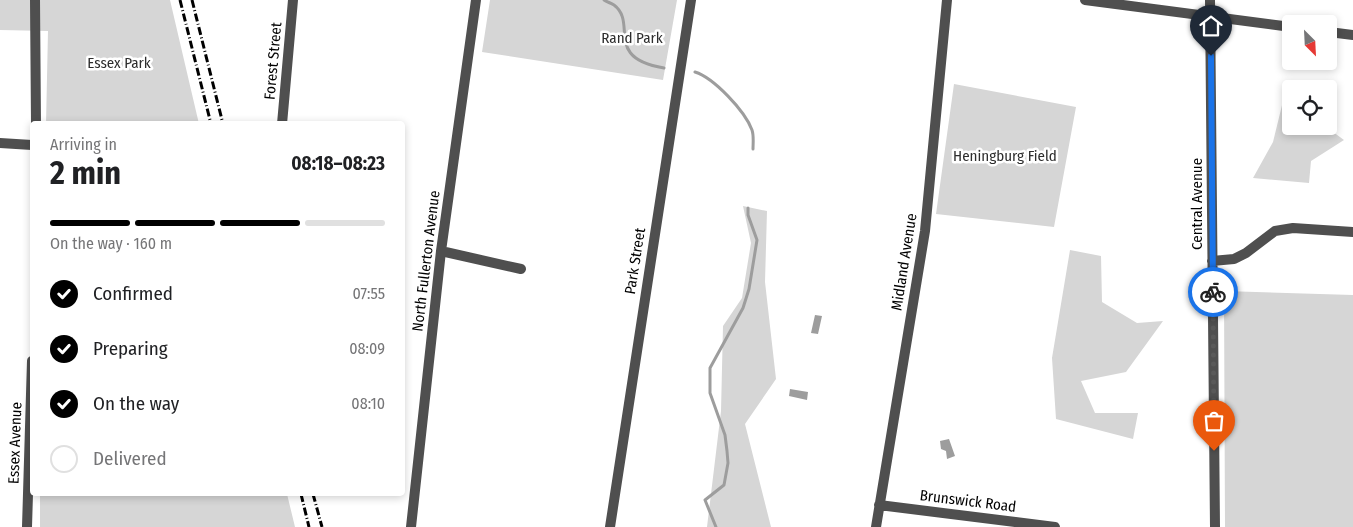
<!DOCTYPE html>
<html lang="en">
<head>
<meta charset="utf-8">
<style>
	:root { --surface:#fff; --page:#f6f6f6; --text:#202124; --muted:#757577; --line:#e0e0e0; --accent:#000 }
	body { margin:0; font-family:"Fira Sans Condensed",sans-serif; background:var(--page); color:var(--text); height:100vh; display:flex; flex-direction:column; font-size:19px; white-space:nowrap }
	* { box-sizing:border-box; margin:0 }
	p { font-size:16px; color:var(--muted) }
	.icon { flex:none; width:28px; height:28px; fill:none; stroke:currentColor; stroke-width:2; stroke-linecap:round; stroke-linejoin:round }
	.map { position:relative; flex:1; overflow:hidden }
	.panel { position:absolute; left:30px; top:121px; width:375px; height:375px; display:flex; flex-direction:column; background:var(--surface); border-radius:5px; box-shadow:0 2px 8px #0003 }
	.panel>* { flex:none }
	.needle { width:32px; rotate:156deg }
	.fabs { position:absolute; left:1282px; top:15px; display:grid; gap:10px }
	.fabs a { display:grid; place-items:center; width:55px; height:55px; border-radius:5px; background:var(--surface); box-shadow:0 2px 8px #0003; font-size:25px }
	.pin { position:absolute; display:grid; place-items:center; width:42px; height:42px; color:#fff; margin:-51px -21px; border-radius:50% 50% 50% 0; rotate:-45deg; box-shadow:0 0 5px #0007 }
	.pin .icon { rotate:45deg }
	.courier { position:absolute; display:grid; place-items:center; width:50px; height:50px; margin:-25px; border:4px solid #1a73e8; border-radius:50%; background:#fff; color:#222; box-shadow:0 1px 6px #0007 }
	.overview em { font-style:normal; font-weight:700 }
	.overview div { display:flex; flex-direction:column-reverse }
	.overview { display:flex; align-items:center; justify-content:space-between; height:85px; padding:0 20px }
	h1 { font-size:32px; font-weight:700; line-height:38px }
	.bar { display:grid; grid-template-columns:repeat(4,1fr); gap:8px 5px; align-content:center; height:60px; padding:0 20px }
	.bar i { height:6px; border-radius:4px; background:var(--line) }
	.bar .current { background:var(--accent) }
	.bar p { grid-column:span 4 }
	ol { padding:0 20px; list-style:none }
	li { display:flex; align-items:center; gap:15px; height:55px }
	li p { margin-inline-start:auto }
	li .icon { padding:5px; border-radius:50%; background:var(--accent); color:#fff; stroke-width:4 }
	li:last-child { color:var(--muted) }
	li i { width:28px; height:28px; border:2px solid var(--line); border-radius:50% }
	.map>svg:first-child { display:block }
</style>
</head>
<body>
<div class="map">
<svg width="1353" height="527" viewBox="0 0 1353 527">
	<rect width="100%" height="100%" fill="#fff"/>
	<path fill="#d6d6d6" d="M0 0H170L199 124H46L48 31 0 30Z
		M490 0H677L663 80 482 52Z
		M954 84 1076 107 1054 227 936 214Z
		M1284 97 1291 102V126H1325L1344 140 1311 161 1309 183 1253 178 1273 142Z
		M743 206 767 211 765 282 776 379 745 424 771 527H707L721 411 723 326 742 298 751 243Z
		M1070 250 1101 256 1102 302 1137 323 1163 321 1126 372 1081 381 1095 413H1138L1133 439 1056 419 1052 358Z
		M1224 291 1353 295V527H1225Z
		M40 494H287L295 527H40Z"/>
	<path fill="#9d9d9d" d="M815 315 822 316 818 334 811 333Z
		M790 389 808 392 807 400 789 396Z
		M949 439 955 456 947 459 946 451 941 449 940 441Z"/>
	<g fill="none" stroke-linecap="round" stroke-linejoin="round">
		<path stroke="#9d9d9d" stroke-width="3" d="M604 0C607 2 611 3 614 5 638 23 603 58 664 68
			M695 72C714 78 745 111 752 130 754 136 753 143 753 149
			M716 527 705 500 724 485 728 463 727 451 725 435 710 393V368L743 308 749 289 757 240 748 215V208"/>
		<path stroke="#4f4f4f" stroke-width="10" d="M35 0 36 124
			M1085 0 1291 27
			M1210 0 1215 527
			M1329 32 1353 35
			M282 124 293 0
			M0 143 32 145
			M441 251 521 269
			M1212 261 1234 259 1246 253 1275 231 1293 228 1353 232
			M879 505 1055 527
			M27 527 32 361
			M411 527 441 251 476 0
			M876 527 925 231 947 0"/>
		<path stroke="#4f4f4f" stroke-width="10" d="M610 527 691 0"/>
		<path stroke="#000" stroke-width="3" stroke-dasharray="8 2.5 1 2.5" stroke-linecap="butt" d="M180 0 211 124
			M192 0 223 124
			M301 494 309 527
			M313 494 322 527"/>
	</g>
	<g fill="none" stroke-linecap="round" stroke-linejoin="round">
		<path stroke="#595959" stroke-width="5" stroke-dasharray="0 9" d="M1213 292 1214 451"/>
		<path stroke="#1a73e8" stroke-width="6" d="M1211 56 1213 292"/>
	</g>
	<g text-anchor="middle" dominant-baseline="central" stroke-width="5" stroke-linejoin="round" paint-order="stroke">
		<g font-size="15" fill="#2d2d2d" stroke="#fff">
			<text x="632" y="38">Rand Park</text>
			<text x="119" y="63">Essex Park</text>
			<text x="1005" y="156">Heningburg Field</text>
		</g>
		<g font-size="15" fill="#000" stroke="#fff">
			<text transform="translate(273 61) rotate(-85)">Forest Street</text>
			<text transform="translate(1197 204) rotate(-90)">Central Avenue</text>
			<text transform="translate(426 261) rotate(-83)">North Fullerton Avenue</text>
			<text transform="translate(635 261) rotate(-81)">Park Street</text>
			<text transform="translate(904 262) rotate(-81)">Midland Avenue</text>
			<text transform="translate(15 443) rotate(-88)">Essex Avenue</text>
			<text transform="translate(968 501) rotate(7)">Brunswick Road</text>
		</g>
	</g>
</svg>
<div class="fabs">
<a><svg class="needle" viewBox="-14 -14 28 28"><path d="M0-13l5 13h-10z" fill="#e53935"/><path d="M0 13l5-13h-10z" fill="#757577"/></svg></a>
<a><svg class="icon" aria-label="locate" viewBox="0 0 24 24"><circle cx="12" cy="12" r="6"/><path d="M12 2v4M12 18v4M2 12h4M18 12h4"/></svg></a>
</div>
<div class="pin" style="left:1214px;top:451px;background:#ea580c"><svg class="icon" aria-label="bag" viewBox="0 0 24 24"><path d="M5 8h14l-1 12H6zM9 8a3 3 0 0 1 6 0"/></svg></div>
<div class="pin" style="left:1211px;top:56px;background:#1f2937"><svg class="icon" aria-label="home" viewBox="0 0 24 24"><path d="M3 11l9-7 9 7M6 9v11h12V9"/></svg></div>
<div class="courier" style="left:1213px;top:292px"><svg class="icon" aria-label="bike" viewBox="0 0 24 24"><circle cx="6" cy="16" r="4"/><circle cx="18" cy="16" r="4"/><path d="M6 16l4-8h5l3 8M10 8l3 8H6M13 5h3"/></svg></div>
<section class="panel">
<div class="overview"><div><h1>2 min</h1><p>Arriving in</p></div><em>08:18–08:23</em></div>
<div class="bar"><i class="current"></i><i class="current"></i><i class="current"></i><i></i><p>On the way · 160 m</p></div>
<ol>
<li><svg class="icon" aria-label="check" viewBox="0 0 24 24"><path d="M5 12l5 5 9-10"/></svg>Confirmed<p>07:55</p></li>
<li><svg class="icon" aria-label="check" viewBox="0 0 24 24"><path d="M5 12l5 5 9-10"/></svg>Preparing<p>08:09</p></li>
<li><svg class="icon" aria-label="check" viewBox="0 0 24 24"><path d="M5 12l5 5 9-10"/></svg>On the way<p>08:10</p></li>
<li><i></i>Delivered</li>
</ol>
</section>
</div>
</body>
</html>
